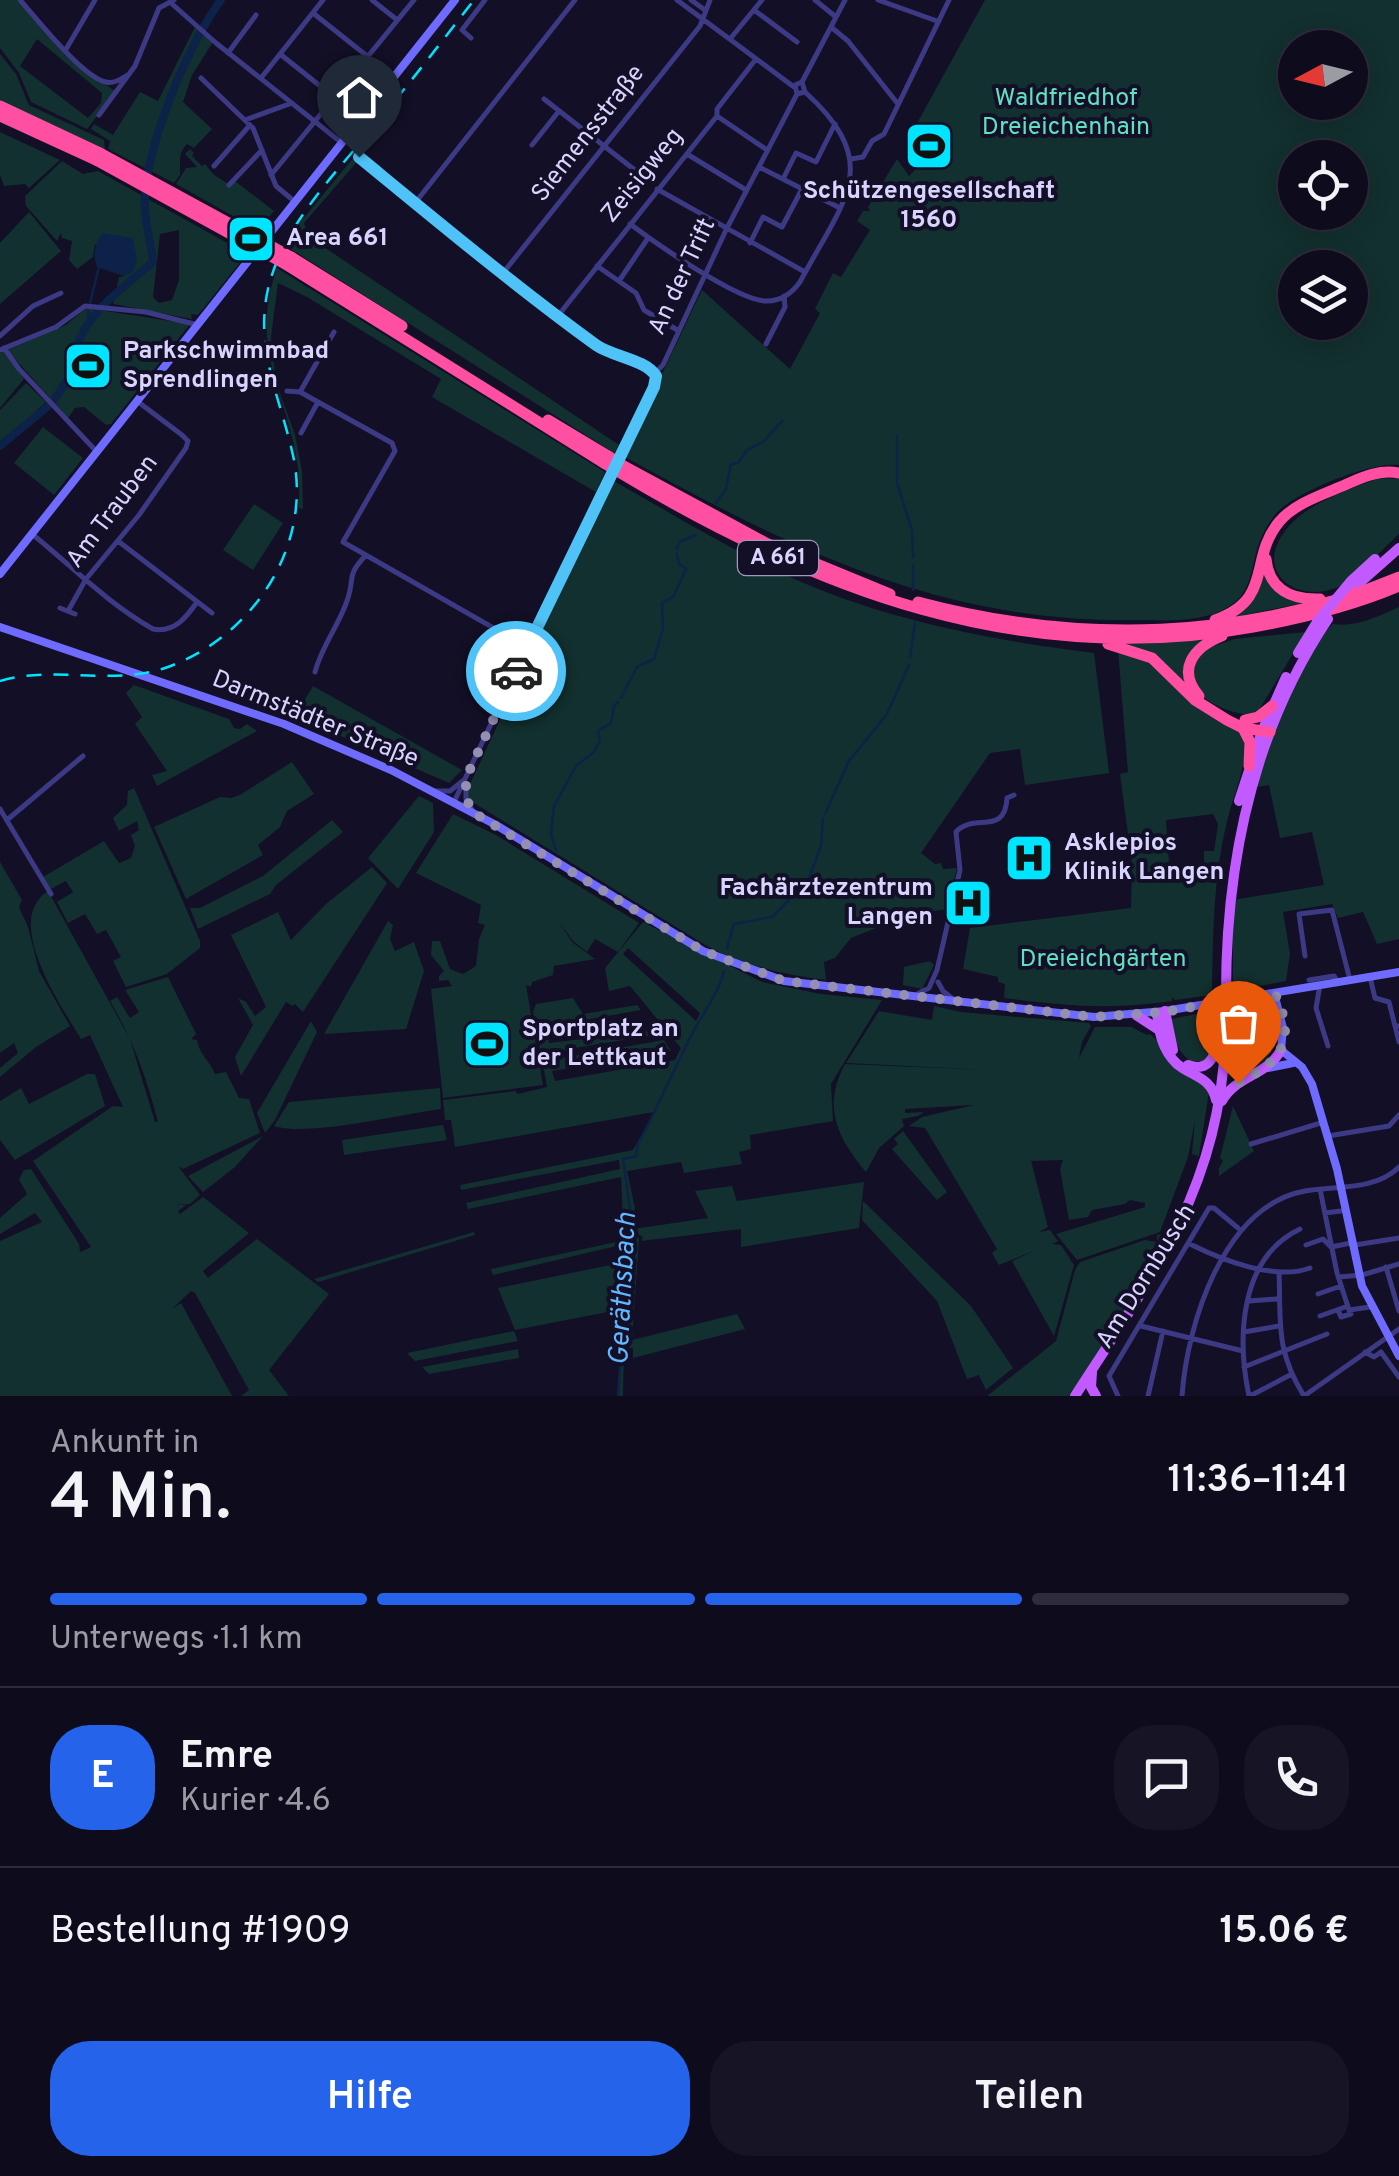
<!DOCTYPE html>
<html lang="de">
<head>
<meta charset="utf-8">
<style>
	:root { --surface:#0e0b1c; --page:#171425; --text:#f1f3f6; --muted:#9b9ba3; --line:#2e2b3b; --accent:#2563eb }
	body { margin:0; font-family:Overpass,sans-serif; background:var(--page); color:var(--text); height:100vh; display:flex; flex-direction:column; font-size:38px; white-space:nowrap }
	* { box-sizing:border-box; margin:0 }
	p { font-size:32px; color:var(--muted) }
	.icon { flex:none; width:55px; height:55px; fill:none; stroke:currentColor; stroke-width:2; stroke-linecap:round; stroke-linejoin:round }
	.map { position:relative; height:1396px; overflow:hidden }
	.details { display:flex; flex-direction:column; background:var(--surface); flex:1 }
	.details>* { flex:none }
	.needle { width:65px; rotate:263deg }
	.tools { position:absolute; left:1278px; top:30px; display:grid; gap:20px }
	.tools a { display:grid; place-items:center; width:90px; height:90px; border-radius:50%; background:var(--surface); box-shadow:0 5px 25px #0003,0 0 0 2px var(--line); font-size:50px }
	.pin { position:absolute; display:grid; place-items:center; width:85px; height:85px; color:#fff; margin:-102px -42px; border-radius:50% 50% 50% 0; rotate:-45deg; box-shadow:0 0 10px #0007 }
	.pin .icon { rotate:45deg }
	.courier { position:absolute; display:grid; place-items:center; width:100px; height:100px; margin:-50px; border:8px solid #4fc3f7; border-radius:50%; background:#fff; color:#222; box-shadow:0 2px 12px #0007 }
	.summary em { font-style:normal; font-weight:600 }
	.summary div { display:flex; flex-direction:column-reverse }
	.summary { display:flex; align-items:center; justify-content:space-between; height:170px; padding:0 50px }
	h1 { font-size:65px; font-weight:600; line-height:75px }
	.bar { display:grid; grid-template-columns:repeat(4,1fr); gap:15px 10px; align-content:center; height:120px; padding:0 50px }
	.bar i { height:12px; border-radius:8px; background:var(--line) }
	.bar .active { background:var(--accent) }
	.bar p { grid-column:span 4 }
	.line { display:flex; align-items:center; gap:25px; padding:0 50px; border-top:2px solid var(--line) }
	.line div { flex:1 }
	.round { display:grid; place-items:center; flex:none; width:105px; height:105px; border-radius:40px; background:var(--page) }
	.button { display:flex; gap:20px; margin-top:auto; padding:20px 50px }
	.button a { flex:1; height:115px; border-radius:40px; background:var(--accent); color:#fff; font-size:40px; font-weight:600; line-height:115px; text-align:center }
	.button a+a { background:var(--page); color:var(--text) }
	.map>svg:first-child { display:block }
</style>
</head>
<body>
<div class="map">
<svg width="1399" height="1396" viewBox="0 0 1399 1396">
	<rect width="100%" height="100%" fill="#130f26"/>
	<path fill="#12302f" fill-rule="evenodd" d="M0 0H17L65 55 116 92 87 129 31 102 19 73 0 48ZM37 39 102 93 101 103 88 118 20 66Z
		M985 0H1399V465C1372 461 1291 493 1275 515 1269 522 1263 533 1260 541 1250 566 1254 592 1228 607 1201 624 1161 620 1131 620 936 622 789 547 623 456L702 290 790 369 820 313 815 309 833 273 841 277 870 230 857 221 863 211H870L868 207 897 159 909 176 917 168 909 158 923 146 937 157 940 155 949 161 951 158 922 134 915 142 905 145ZM1295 48H1350V102H1295ZM1295 158H1350V212H1295ZM1295 268H1350V322H1295Z
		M195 27 213 42 192 75 183 102 212 129 194 148 187 144C177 154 181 162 180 175L174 183 108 149 110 141 91 129 94 124 113 135 140 92 158 101Z
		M0 54 16 74 29 105 104 140 105 149 0 101Z
		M0 132 60 160 29 188 25 184 4 186 0 175Z
		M190 149 194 153 192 156 202 166 205 164 214 175 230 185 235 181 274 211 258 230 176 184 186 168 197 167 185 154Z
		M353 158 357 162 304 223 309 237 619 445 616 454 286 246 299 224Z
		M62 161 83 174 98 171 247 254 198 315 191 314 192 319 113 304 119 277 124 276 95 244 93 257 77 269 69 260 72 241 62 238 61 233 57 241 26 206 25 196ZM179 230V280L172 300 159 303 153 297 160 234Z
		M29 212 61 251 0 304V243Z
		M277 268 605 472 596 492 432 397 441 379 307 297 278 283 271 337 276 382 295 435 302 471 303 509 299 508C299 495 300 481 298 468 288 392 248 351 277 268Z
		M86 308 190 324 111 424 106 425 84 407 75 408 68 418 7 350 66 325Z
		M3 351 24 379 0 408V353Z
		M26 383 46 402 0 444V410Z
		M43 427 83 458 54 495 14 463Z
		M1380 478 1399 479V534C1383 548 1352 584 1333 589 1292 602 1255 570 1285 531 1305 504 1349 489 1380 478Z
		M612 480C664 509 714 540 767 566 869 617 982 639 1094 653L1109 773 1025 785 1020 749 990 753 921 853 935 864 941 863 943 869 957 868 948 909 877 920 876 928 851 938 835 958 824 962 826 980C783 975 746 966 707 946L464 797Z
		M254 504 283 523 253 570 223 550Z
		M1263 572 1308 602 1229 618Z
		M1399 607V939L1377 944 1363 912 1338 918 1332 904 1283 912 1290 954 1286 981 1233 991V900L1324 885 1312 832 1280 838 1269 785 1256 787C1274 734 1291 664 1333 624 1355 628 1379 616 1399 607Z
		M1306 632 1256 715C1235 716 1190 701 1192 673 1193 666 1198 656 1201 650L1235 639Z
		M1209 638 1199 644 1188 690 1165 663 1122 643Z
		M1118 650 1148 660 1245 736C1248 767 1232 797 1226 826 1213 881 1213 939 1212 995L1175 1000 1172 997V1001C1109 1010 1066 1006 1004 998L1005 984 998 982V977L963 969 970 928 1131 908 1132 864 1120 774 1128 772ZM1213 814 1218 824 1214 851H1204V863L1188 864V878L1170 877 1166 820Z
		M134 685 229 719 234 728 240 729 247 724 257 731 157 786 152 775 167 771 135 724 142 717 126 693Z
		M313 686 462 770 449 783 295 716Z
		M292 762 314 794 287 811 280 827 258 845 263 855 186 899 154 827 220 797 231 798 240 795Z
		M134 788 200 941V948L167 974 126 987 113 961 121 957 106 930 97 934 85 914 68 923 57 902 73 892 66 881 51 889 43 877 104 841 119 863 131 858 135 846 131 835 139 830 137 821 119 831 113 818 127 805 128 791Z
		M419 796 433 803 434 832 398 889 368 858Z
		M453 814 496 835 639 923 618 952 595 939 587 952 573 941 560 923 572 942 595 959 554 966 553 975 532 982 531 987 526 985 543 1085 443 1098 431 989 452 986 448 980 439 981V976L444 971 431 955 432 941H440L450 969 463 974 476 966 479 939 485 925 478 923 481 905 416 873Z
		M332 820 343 832 276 885 270 894 198 929 190 908H200L263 876Z
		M0 862 22 900 19 907 28 927 39 971 70 1026 36 1047 0 1077V1068L18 1053 14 1043 0 1053Z
		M372 867 387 883 303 1012 295 1004 293 1006 286 1002 241 1076 235 1057 253 1025 238 998 246 1002 255 1016 266 1007 231 935 278 912 291 940 326 904Z
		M48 891 130 1039 155 1122H158C146 1076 134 1042 110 1001L117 997 130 1018 139 1012 125 990 168 977 196 1034 191 1039 197 1040C199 1054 210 1061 215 1074L226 1072 239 1098 249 1099 260 1133 183 1169 178 1166 200 1195 190 1204 173 1205H186L178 1211 180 1214 203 1197 249 1233 203 1271 208 1278 257 1239 329 1294 269 1370 289 1396H241L249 1390 195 1293 191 1291 172 1309 181 1303 232 1396H0V1241L42 1222 35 1213 0 1234V1218L27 1194 19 1179 24 1170 31 1169 79 1244 80 1252 91 1247 33 1161 113 1106 123 1107 90 1035 81 1039C61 1006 2 920 48 891Z
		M388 921 393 925 390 939 395 951 414 942 424 971 406 1029 324 1034Z
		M643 922 762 982 821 994 882 1000 831 1084 833 1121 750 1135 751 1149 739 1152 742 1164 684 1173 681 1162 627 1171 635 1208 633 1229 708 1218 695 1191 732 1186 737 1201 864 1182 859 1228 741 1247V1229L641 1241 643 1237 637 1234 639 1239 632 1340 737 1314 745 1329 633 1358V1348L624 1347 623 1396H618L623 1309 515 1330 498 1288 625 1262 621 1177 468 1209 466 1203 620 1169 619 1160 461 1190 460 1185 633 1150 654 1112 455 1147 451 1120H445L443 1100 515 1091 518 1094 547 1087 533 1012 536 1004 573 998 583 1014 637 1005 641 1010 546 1027 549 1043 657 1030 659 1034 551 1052 555 1059 664 1040 671 1051 552 1071 555 1081 675 1060 681 1048 630 986 609 991 605 968ZM628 948 700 1013 696 1021 623 954Z
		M930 961 934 965 922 989 903 985 904 967Z
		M1247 1005 1266 1007C1283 1037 1277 1056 1248 1072L1231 1065 1235 1007Z
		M934 1006 961 1012 1089 1023 1091 1026 1082 1042 1079 1058 1095 1027H1131L1147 1035 1150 1034 1204 1084 1209 1092 1199 1156 1192 1154 1195 1120 1188 1157 1160 1232 1077 1260 1056 1234 1145 1207V1203L1130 1200 1125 1204 1092 1210 1088 1217 1069 1220 1060 1169 1063 1160 1031 1161 1048 1227 1039 1232 1050 1230 1058 1241 1052 1244 1061 1245 1074 1265 1054 1336 1012 1261 1036 1250 999 1265 992 1253 997 1249 925 1128 909 1126 922 1117 974 1105 905 1109V1113L924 1112 918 1116 902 1119 904 1126 879 1148 866 1172C837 1137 822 1107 845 1064L990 1070 846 1063 879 1011 932 1020Z
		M1212 1011 1211 1049 1204 1061H1190C1176 1050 1173 1036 1171 1019Z
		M311 1021 317 1032 275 1120 265 1133 257 1113Z
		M87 1074H95L105 1106 15 1160 0 1140V1101L21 1088 29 1104Z
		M440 1088 441 1109C404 1114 306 1137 274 1126L289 1102Z
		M1233 1106 1254 1151 1219 1176V1168L1223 1161 1220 1158Z
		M443 1125 447 1140 344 1155 342 1140Z
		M903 1131 947 1192 937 1200 892 1149 898 1144 894 1139Z
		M263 1136 235 1167 203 1192 188 1176Z
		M863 1201 971 1306 1013 1368 986 1390 979 1375 967 1379 937 1301 862 1220Z
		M474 1232 475 1235 318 1282 314 1279Z
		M1163 1234 1170 1240 1140 1291 1069 1396H987L1056 1341 1075 1270 1080 1262 1145 1240 1157 1242V1235Z
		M621 1241V1245L493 1275 491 1269Z
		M514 1331 518 1341 415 1361 407 1353Z
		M518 1349 519 1358 429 1374 422 1367Z"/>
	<path fill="#0c2248" d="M102 233 133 238 137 261 133 272 124 276 97 267C92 253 95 245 102 233Z"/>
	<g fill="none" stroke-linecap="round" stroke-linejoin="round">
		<path stroke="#0c2248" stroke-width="2.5" d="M90 303 99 267
			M88 311 90 324
			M897 436V483L912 530 913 557
			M716 503 726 489 731 464 738 463 747 450 764 441 782 421
			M677 549 679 542 696 535
			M913 590V565
			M910 658 915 623
			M621 698 637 667 654 659 663 628 662 603 673 597 686 569 679 564 677 554
			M825 814 849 761 887 714 909 665
			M556 851 551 834 554 806 576 766 593 753 600 741 598 731 611 723 614 706 618 702
			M727 948 734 924 772 917 808 881 821 846 823 819
			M618 1396 631 1215 623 1159 636 1156 638 1144C657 1109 673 1071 691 1036 702 1014 718 995 724 971"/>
		<path stroke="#0c2248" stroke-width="8" d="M77 348C85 313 127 285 153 262 151 245 146 226 145 209 142 153 188 44 221 0
			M0 446 52 403 68 379"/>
		<path stroke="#3d3a85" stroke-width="5" d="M20 0C36 18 84 79 106 82 114 84 121 79 128 75
			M372 0 396 19
			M677 0 794 87
			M691 0 705 10
			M815 0 836 17
			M878 0 937 21
			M171 3 216 43 342 143
			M754 10 797 42
			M313 13 367 56
			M831 27 848 41 898 104
			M471 38 462 30 485 0
			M730 39 762 0
			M65 51 95 0
			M228 53 256 15
			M280 54 334 97
			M201 78 253 128 276 186 294 201
			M261 78 323 0
			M802 82 845 0
			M544 99 645 178
			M99 115 135 66 159 8 174 0
			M717 116 767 150
			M245 120 292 103
			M532 145 559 111
			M687 154 746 190
			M359 157 609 355 655 373
			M851 159 863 157 872 141 884 134 949 0
			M214 166 250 125
			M759 167 838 207
			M271 175 414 0
			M783 179 796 153 816 162 835 124
			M229 185 262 150
			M657 189 805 272
			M415 203 575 0
			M630 224C654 242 739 302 767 301 781 301 792 293 800 282 842 202 886 165 805 92
			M750 243 763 217 782 227 802 189
			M597 266 636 293 644 310 679 331
			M503 273 700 26 710 0
			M619 281 648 238
			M557 317 717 116V109L756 59
			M0 336 33 306 61 293
			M766 344 785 307 784 296
			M4 348 19 369 97 452
			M0 350 56 327 85 306 146 312 198 325
			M287 391 300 392 392 443 395 451 343 542 527 647
			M300 392 334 332
			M301 433 318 402
			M616 461 654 387 655 373 663 365 726 230 797 94 795 85 802 82 805 92 797 94
			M32 534C73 567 107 603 153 629 174 633 186 618 197 602
			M118 541 212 613
			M60 608 75 614
			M68 611 86 579 139 515 186 448 188 441 182 435 137 401
			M315 672C322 645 340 624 348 598 355 576 346 577 365 556
			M466 786V799L474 813
			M434 791H450L464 780
			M454 802 611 471
			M0 809 51 894
			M7 820 83 756
			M1305 956 1299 914 1332 910 1350 980
			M1370 977 1375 998 1389 1002 1395 1026
			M1309 980 1334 976 1338 982
			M938 982 943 991 953 999
			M1320 985 1316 1008 1328 1046
			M919 993 929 988 937 970 960 870 956 832C974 812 1005 837 1007 798L1014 795
			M1399 1026H1395L1399 1042
			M1328 1136 1389 1126 1399 1115
			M1251 1144 1324 1122
			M1320 1189 1337 1273 1349 1310 1370 1307
			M1325 1213 1341 1211
			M1190 1244C1222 1260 1275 1281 1310 1268
			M1306 1245 1323 1239 1331 1247 1351 1243
			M1355 1245 1399 1238
			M1386 1267 1399 1311
			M1279 1272C1281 1321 1275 1350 1304 1396
			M1339 1277 1362 1275 1399 1264
			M1318 1294 1341 1286
			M1249 1301 1277 1299
			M1338 1310 1341 1317 1351 1314 1349 1310
			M1320 1316 1348 1306
			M1141 1326 1243 1351
			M1244 1332 1279 1326
			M1365 1352 1374 1357 1381 1352 1399 1377
			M1244 1367 1327 1334
			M1118 1396 1109 1376 1209 1208H1214L1238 1228
			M1148 1396 1163 1331
			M1182 1396C1187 1325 1223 1206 1305 1191 1336 1186 1377 1190 1399 1167
			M1249 1396C1237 1339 1239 1258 1300 1229
			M1250 1396 1292 1374
			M1304 1396 1399 1329"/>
		<path stroke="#6f6bff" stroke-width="8" d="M0 574 455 0
			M0 627 284 724 391 770 496 825 703 951 784 981 1094 1017 1165 1011 1399 972
			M1274 993 1283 1028 1281 1050
			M1274 993 1272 1004 1279 1021
			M1281 1050 1302 1067 1312 1084 1337 1169 1362 1286 1399 1356
			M1268 1068 1293 1063"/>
		<path stroke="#c25bff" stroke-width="10" d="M1355 587 1399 548
			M1298 653 1317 622
			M1239 801 1262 731 1286 677
			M1226 994C1226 861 1253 731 1328 619
			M1165 1011 1173 1050
			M1157 1013C1159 1032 1162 1050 1177 1064 1193 1077 1211 1077 1216 1100
			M1136 1015 1159 1030
			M1188 1065C1209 1073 1214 1056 1220 1040
			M1222 1101C1235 1076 1267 1076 1281 1050
			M1092 1372 1091 1387 1096 1396
			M1075 1396C1161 1263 1227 1176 1226 1009"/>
		<path stroke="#ff4fa3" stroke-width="11" d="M0 106 100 153
			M0 116 96 160
			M291 257 402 326
			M287 265 604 463
			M548 420 608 456
			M622 465 766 543 890 594
			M619 472C815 590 1021 669 1253 627 1303 618 1352 606 1399 586
			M1266 559C1269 590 1292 600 1320 599
			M918 602C1076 644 1247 641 1399 577
			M1215 620C1274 599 1248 560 1279 522 1294 504 1319 496 1340 487 1359 479 1377 469 1399 473
			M1108 644 1152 658 1195 700 1227 720 1243 728 1270 732
			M1199 696C1176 669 1194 647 1222 636
			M1245 720 1258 717 1272 706
			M1243 728 1250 742 1249 766"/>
		<path stroke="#00e5ff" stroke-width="2.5" stroke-dasharray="15 12" stroke-linecap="butt" d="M0 681C55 665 111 686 165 668 250 639 311 550 294 460 282 401 254 351 268 289 283 224 339 170 380 119 412 80 443 40 474 0"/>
		<path stroke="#c25bff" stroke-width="10" d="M1317 622 1351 581 1375 559
			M1226 994V1009"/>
		<path stroke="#ff4fa3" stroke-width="11" d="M100 153 291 257
			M96 160 287 265
			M608 456 622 465
			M604 463 619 472"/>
	</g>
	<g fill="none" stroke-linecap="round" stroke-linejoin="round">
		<path stroke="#948fb3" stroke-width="10" stroke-dasharray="0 18" d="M516 671 466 778V799L474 813 703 951 784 981 1094 1017 1165 1012 1274 992C1298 1040 1281 1062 1238 1083"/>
		<path stroke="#4fc3f7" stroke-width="12" d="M359 157C437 221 515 286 596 345 613 357 645 359 656 376L654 387 516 671"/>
	</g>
	<defs>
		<g id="stadium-square" transform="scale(2.5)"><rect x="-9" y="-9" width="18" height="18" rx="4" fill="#00e5ff" stroke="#130f26"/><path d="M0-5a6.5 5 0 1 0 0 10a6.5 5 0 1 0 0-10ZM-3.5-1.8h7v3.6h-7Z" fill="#111"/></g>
		<g id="hospital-square" transform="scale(2.5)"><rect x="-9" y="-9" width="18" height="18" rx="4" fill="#00e5ff" stroke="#130f26"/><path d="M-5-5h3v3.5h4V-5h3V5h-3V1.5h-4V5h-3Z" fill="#111"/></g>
	</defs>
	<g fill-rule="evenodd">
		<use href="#stadium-square" x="929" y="146"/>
		<use href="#stadium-square" x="251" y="239"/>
		<use href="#stadium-square" x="88" y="366"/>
		<use href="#hospital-square" x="1029" y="858"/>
		<use href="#hospital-square" x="968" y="903"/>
		<use href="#stadium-square" x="487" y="1044"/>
	</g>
	<g text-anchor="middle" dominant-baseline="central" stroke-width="8" stroke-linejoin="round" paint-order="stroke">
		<rect fill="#130f26" stroke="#9e99be" stroke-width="2.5" x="738" y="541" width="80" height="34" rx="8"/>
		<g font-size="22" font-weight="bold" fill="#d9d4ff">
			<text x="778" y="558">A 661</text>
		</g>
		<g font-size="25" fill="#5fe0c0" stroke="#130f26">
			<text x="1066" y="99">Waldfriedhof<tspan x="1066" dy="29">Dreieichenhain</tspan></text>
			<text x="1103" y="960">Dreieichgärten</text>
		</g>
		<g font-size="25" fill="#d9d4ff" stroke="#130f26">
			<text transform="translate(589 134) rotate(-52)">Siemensstraße</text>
			<text transform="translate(643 176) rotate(-51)">Zeisigweg</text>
			<text transform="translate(683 277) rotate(-65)">An der Trift</text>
			<text transform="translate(113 512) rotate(-53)">Am Trauben</text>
			<text transform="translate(315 720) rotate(22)">Darmstädter Straße</text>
			<text transform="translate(1147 1277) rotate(-58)">Am Dornbusch</text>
		</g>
		<g font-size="25" font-weight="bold" fill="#d9d4ff" stroke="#130f26" text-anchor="start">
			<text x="929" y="192" text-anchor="middle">Schützengesellschaft<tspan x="929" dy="29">1560</tspan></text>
			<text x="286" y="239">Area 661</text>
			<text x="123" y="352">Parkschwimmbad<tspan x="123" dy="29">Sprendlingen</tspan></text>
			<text x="1064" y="844">Asklepios<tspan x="1064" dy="29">Klinik Langen</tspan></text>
			<text x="933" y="889" text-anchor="end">Fachärztezentrum<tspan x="933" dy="29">Langen</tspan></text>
			<text x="522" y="1030">Sportplatz an<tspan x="522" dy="29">der Lettkaut</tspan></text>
		</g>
		<g font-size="28" font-style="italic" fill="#62b6ff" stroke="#130f26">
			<text transform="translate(624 1289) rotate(-87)">Geräthsbach</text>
		</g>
	</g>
</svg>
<div class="tools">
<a><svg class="needle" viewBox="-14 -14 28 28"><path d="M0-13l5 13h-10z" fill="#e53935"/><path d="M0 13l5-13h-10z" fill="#9b9ba3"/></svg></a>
<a><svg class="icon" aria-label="locate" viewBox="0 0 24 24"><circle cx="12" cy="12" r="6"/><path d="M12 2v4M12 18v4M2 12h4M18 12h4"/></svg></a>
<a><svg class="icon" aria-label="layers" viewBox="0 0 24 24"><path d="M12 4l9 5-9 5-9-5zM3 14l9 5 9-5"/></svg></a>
</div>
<div class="pin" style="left:1238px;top:1083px;background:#ea580c"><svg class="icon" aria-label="bag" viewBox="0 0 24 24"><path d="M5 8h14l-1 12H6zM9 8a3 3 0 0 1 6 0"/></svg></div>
<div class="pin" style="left:359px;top:157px;background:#1f2937"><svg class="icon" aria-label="home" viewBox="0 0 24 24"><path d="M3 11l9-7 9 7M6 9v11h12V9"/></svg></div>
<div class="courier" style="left:516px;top:671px"><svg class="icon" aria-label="car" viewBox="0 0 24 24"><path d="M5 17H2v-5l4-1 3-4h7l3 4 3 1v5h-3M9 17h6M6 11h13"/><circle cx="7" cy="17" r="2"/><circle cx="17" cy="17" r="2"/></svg></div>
</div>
<section class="details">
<div class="summary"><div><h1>4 Min.</h1><p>Ankunft in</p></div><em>11:36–11:41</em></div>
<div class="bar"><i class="active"></i><i class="active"></i><i class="active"></i><i></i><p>Unterwegs · 1.1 km</p></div>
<div class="line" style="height:180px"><b class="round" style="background:var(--accent);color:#fff">E</b><div><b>Emre</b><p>Kurier · 4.6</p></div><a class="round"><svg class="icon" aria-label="chat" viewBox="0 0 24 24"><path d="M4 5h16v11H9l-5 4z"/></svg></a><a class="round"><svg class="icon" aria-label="phone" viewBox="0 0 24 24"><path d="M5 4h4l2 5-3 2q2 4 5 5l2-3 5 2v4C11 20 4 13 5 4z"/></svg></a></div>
<div class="line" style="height:130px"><div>Bestellung #1909</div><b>15.06 €</b></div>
<div class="button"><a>Hilfe</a><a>Teilen</a></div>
</section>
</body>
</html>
